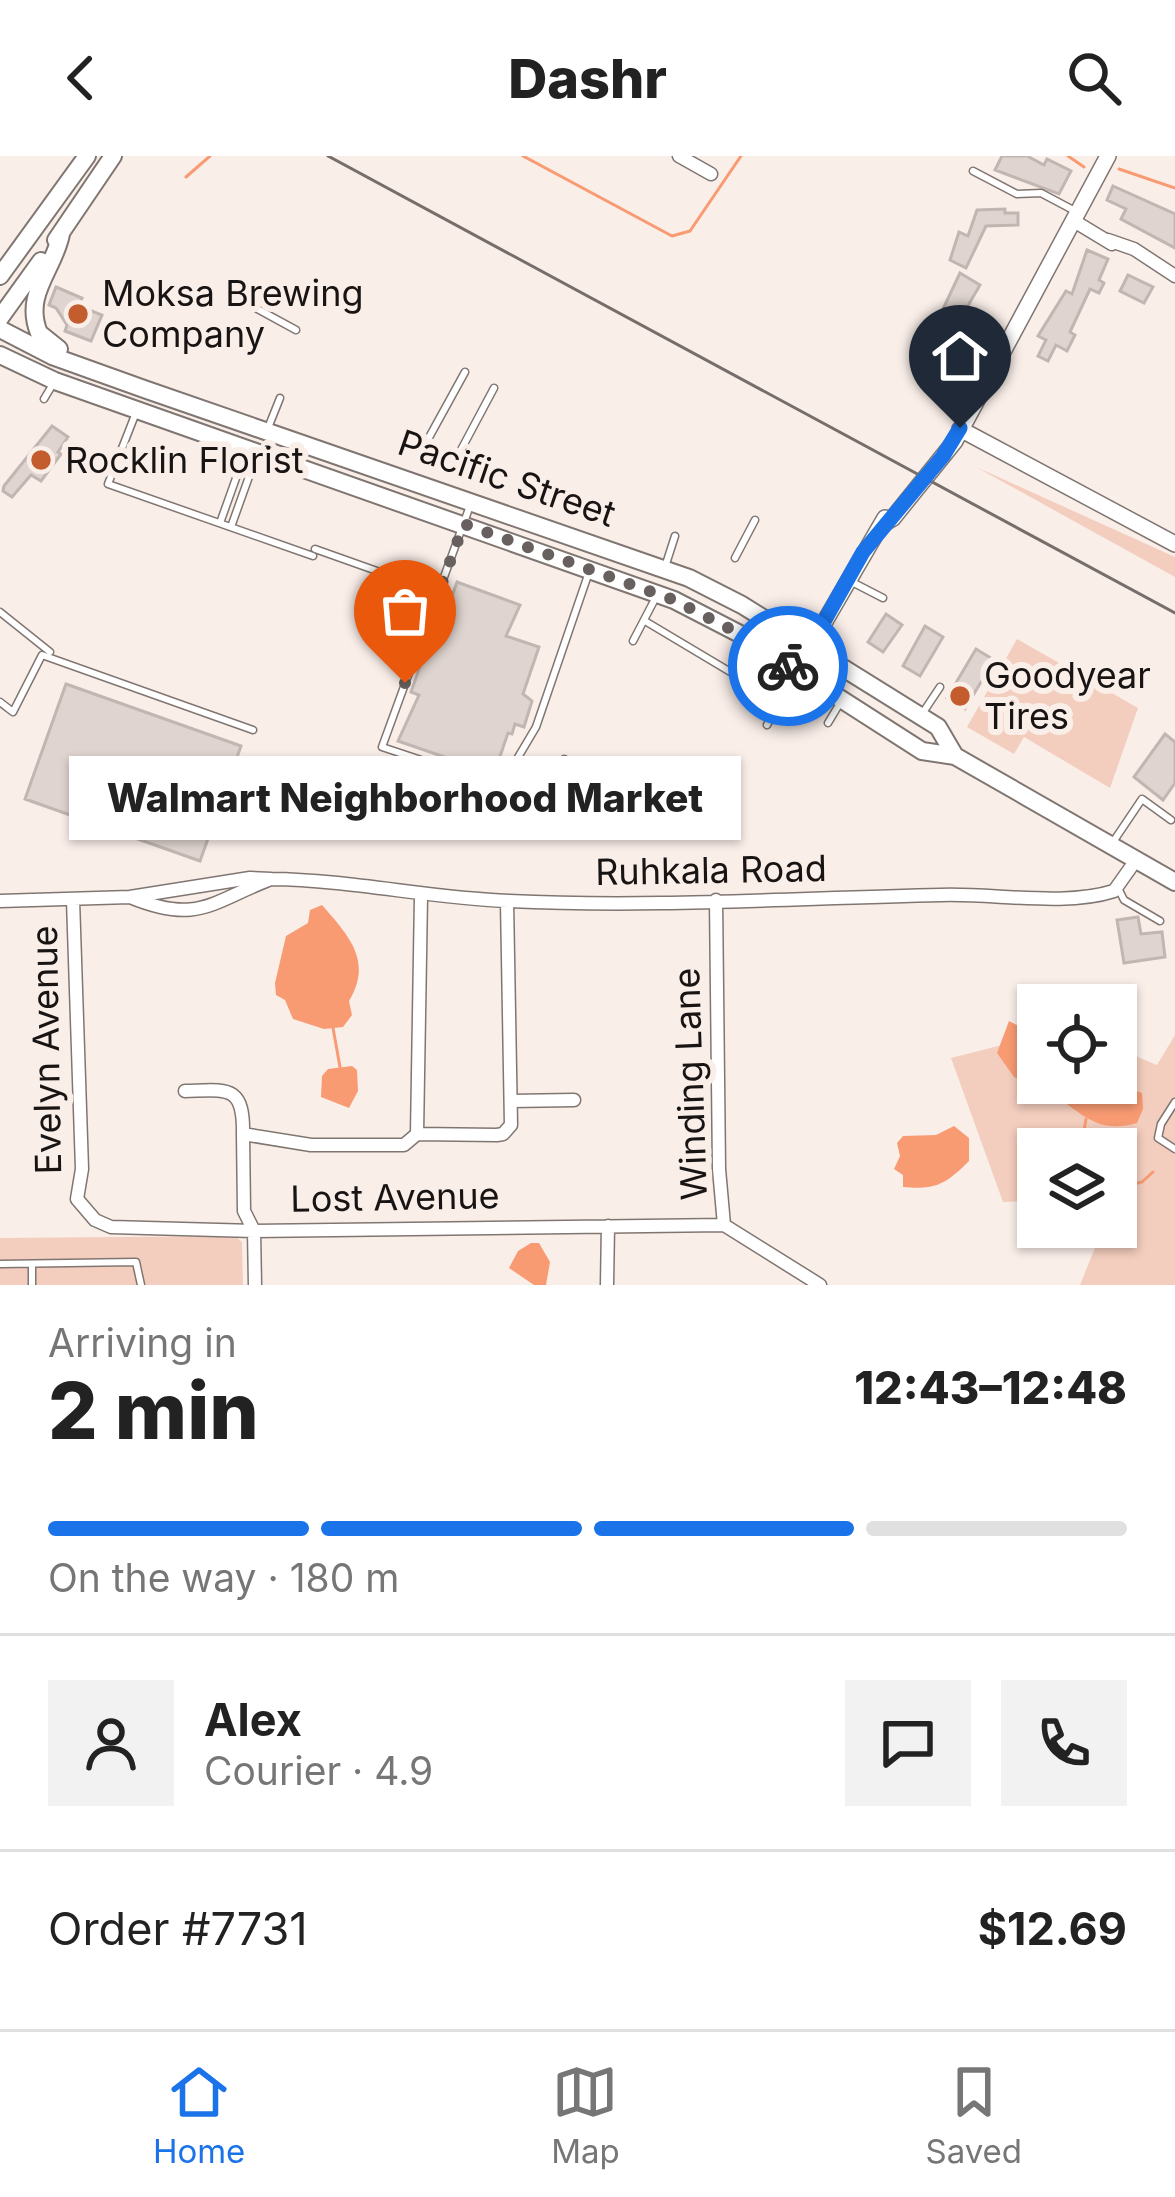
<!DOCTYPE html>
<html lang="en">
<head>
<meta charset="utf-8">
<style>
	:root { --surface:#fff; --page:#f2f2f2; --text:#222; --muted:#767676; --line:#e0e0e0; --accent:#1a73e8 }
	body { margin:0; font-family:Inter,sans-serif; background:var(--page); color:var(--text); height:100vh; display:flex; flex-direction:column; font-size:45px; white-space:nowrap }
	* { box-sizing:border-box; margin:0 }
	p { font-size:39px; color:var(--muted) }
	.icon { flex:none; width:66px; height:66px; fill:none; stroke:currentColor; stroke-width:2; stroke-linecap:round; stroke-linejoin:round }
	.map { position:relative; height:1129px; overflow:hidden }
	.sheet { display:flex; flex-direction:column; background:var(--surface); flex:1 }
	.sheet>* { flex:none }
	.fabs { position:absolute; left:1017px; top:828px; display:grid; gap:24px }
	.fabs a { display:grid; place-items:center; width:120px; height:120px; border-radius:0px; background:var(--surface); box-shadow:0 3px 9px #0004; font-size:60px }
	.pin { position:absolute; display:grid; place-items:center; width:102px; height:102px; color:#fff; margin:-123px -51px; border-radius:50% 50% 50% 0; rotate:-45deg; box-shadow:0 0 12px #0007 }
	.pin .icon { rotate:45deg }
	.courier { position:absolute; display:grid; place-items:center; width:120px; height:120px; margin:-60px; border:9px solid #1a73e8; border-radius:50%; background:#fff; color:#222; box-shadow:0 3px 15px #0007 }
	.bubble { position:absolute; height:84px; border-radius:0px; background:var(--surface); box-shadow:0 3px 9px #0004; font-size:39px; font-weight:800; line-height:84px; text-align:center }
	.headline em { font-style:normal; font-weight:800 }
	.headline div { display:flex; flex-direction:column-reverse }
	.headline { display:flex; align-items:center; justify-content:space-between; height:204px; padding:0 48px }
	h1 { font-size:78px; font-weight:800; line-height:90px }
	.bar { display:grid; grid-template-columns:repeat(4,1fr); gap:18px 12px; align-content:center; height:144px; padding:0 48px }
	.bar i { height:15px; border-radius:9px; background:var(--line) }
	.bar .selected { background:var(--accent) }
	.bar p { grid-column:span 4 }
	.line { display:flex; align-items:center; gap:30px; padding:0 48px; border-top:3px solid var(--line) }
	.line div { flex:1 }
	.round { display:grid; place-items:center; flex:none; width:126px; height:126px; border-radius:0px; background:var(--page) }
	header { display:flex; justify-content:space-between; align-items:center; height:156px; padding:0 48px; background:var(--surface); font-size:54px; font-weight:800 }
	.menu { display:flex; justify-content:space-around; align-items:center; height:168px; border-top:3px solid var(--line); background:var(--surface); font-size:33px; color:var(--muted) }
	.menu a { display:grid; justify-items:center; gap:6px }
	.menu .selected { color:var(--accent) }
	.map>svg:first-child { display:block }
</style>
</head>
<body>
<header><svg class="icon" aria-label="back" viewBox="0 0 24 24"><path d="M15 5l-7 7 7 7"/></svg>Dashr<svg class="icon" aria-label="search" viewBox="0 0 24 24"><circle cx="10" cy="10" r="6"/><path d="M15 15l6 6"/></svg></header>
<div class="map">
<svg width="1175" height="1129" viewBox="0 0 1175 1129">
	<rect width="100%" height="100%" fill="#faeee9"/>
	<path fill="#f3cdbe" d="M976 311 1175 401V421Z
		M1017 483 1138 552 1110 632 1024 581 1014 598 967 571Z
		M1175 879V1129H1080L1101 1077 1123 1075 1135 1044 1116 1043V993H1038V1045L1003 1046 951 902 1038 880V927H1116V892L1157 909Z
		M235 1080 242 1086 243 1129H0V1082Z"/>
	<path fill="#f89b73" d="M322 749C349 780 373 805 349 845L352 859 343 871 324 873 293 863 285 844 276 839 275 827 286 780 308 767 310 754Z
		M1009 865 1038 880 1035 932 1014 921 997 897Z
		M352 910 357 914 358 935 349 952 321 941 322 920 328 913Z
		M1116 911 1122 916V930L1142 937 1143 953 1137 967C1104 976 1089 965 1063 945L1064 927H1116Z
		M954 970 969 982V1005C946 1028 936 1034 903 1031V1019L894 1013 900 1000 897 987 903 980 936 979Z
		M531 1087H539L550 1106 546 1129H534L509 1112 518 1095Z"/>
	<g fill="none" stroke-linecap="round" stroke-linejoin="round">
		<path stroke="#f89b73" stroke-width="3" d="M523 0 672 80 690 75 741 0
			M1068 0 1084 11
			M1119 13 1175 32
			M186 21 210 0
			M333 872 340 911
			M1081 993 1086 963
			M1116 1032 1142 1026 1153 1016"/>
	</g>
	<path fill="#dfd4cf" stroke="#c1b6b2" stroke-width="3" d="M1002 0H1027L1044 9 1047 3 1071 15 1059 38 995 14Z
		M1113 30 1175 58V92L1121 63 1126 53 1107 44Z
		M1005 53V57H1018V69L986 70 966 112 950 104 959 76 968 80 977 54Z
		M1087 94 1108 103 1099 124 1104 127 1099 137 1090 133 1070 176 1075 179 1067 195 1056 189 1048 205 1038 200 1046 184 1038 180 1066 135 1072 138Z
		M960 117 980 129 959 165 942 155Z
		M1128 119 1153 131 1144 147 1120 135Z
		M56 131 82 142 79 150 102 159 91 185 65 175 67 169 56 152 49 149Z
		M952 166 967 172 958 197 963 199 958 213 946 208 948 202 940 199Z
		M52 270 68 281 58 296 61 298 41 325 31 319 12 341 3 335 4 330Z
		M457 426 520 449 506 480 539 491 523 538 532 545 524 571 515 568 512 578 508 577 494 618 398 585 419 539 411 536 437 461 444 463Z
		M886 458 902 469 883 496 868 486Z
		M925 470 943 481 920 520 903 510Z
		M976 493 994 504 965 553 947 542Z
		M66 528 241 590 200 705 25 643Z
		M1165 578 1175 586V627L1163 644 1134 621Z
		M1138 761 1141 778 1162 776 1165 801 1124 807 1117 764Z"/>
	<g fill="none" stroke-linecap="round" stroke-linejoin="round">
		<g stroke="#807671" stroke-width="9">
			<path id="service" d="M973 15 1017 38 1041 37 1075 55
				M252 150 296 174
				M44 243 53 228
				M137 254 108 328 313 400
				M268 272 280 242
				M421 296 465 216
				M454 307 494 232
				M471 347 382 591 487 626 504 625 536 571 588 419
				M220 367 245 297
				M231 371 256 301
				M315 393 436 436
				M735 402 755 364
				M665 411 675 380
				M850 425 883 442
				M0 456 50 496
				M645 465 779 545
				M633 485 656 441
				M0 546 13 556 42 499 253 574
				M922 558 940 531
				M828 567 840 547
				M767 569 796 515
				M564 603 620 635
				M661 652 698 671
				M1113 686 1142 643 1171 664
				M1118 732 1124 744 1160 765
				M1175 946 1161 968 1158 982 1175 993
				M0 1108 136 1106 141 1129
				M32 1108V1129"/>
		</g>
		<g stroke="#807671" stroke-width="15">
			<path id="minor" d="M679 0 711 18
				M1074 65 1112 88
				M1108 84 1134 93 1175 120
				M271 723C351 724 429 742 509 745 652 752 797 742 941 739 994 737 1064 751 1114 735L1136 704
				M73 744 82 1013 77 1043 95 1064 111 1071 254 1075 724 1069
				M716 744 719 1013 724 1069 820 1129
				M0 745 130 741 250 722 271 723C211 746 198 769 130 741
				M185 935C227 934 244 928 243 978
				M511 945 574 944
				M417 978 497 979 503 978 511 969 507 745
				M255 1129 254 1075 244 1055 243 978 311 989H404L417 978 421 740
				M607 1129 608 1070"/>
		</g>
		<g stroke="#807671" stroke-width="18">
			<path id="tertiary" d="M960 273 1175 388
				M883 368 893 362 955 285 1108 0
				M796 515 885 362"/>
		</g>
		<g stroke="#807671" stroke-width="20">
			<path id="secondary" d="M56 84 113 0
				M0 120 87 0
				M0 162 41 105
				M0 173 52 200 144 233 689 422 742 449 938 571 955 600
				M59 193 39 177C23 138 54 114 61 78
				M0 199 55 225 674 444 738 477 922 595 955 600 1175 726"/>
		</g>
		<use href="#service" stroke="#fff" stroke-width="6"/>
		<use href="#minor" stroke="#fff" stroke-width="12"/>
		<use href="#tertiary" stroke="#fff" stroke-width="15"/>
		<use href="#secondary" stroke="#fff" stroke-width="16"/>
		<path stroke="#756e6b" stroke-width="3" d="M328 0 1175 457"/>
	</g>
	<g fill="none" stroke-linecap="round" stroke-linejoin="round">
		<path stroke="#67605e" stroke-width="12" stroke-dasharray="0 21.6" d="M405 527 464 368 674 444 738 477 788 510"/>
		<path stroke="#1a73e8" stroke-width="15" d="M788 510 796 515 863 396 943 300 960 272"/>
	</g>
	<g fill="#c35d2d" stroke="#faeee9" stroke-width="4.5">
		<circle cx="78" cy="158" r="12"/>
		<circle cx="41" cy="304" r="12"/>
		<circle cx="960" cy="540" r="12"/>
	</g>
	<g text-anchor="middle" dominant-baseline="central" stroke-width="12" stroke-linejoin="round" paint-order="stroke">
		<g font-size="36" fill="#181413" stroke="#faeee9" text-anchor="start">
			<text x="102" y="137">Moksa Brewing<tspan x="102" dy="41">Company</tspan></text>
			<text x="65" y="304">Rocklin Florist</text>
			<text x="984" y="519">Goodyear<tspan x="984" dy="41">Tires</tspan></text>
		</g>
		<g font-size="36" fill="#181413" stroke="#faeee9">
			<text transform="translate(507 322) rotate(19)">Pacific Street</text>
			<text transform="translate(711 714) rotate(-1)">Ruhkala Road</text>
			<text transform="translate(46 894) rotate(-91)">Evelyn Avenue</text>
			<text transform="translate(690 928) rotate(-92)">Winding Lane</text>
			<text transform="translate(395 1041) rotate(-1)">Lost Avenue</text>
		</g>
	</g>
</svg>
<div class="fabs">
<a><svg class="icon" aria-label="locate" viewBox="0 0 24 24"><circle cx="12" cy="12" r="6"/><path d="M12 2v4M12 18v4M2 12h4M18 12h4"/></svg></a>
<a><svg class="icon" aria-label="layers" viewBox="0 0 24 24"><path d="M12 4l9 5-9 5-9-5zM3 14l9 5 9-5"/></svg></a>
</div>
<div class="pin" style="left:405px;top:527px;background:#ea580c"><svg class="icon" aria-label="bag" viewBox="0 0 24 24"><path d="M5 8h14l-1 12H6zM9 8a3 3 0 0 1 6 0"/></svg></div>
<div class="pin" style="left:960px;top:272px;background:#1f2937"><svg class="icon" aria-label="home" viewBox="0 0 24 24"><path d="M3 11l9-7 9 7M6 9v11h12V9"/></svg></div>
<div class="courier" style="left:788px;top:510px"><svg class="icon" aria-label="bike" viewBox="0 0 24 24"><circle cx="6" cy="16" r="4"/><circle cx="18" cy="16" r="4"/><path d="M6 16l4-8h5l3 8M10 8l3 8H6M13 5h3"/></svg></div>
<div class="bubble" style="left:69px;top:600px;width:672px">Walmart Neighborhood Market</div>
</div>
<section class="sheet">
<div class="headline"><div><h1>2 min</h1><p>Arriving in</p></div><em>12:43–12:48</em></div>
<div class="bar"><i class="selected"></i><i class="selected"></i><i class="selected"></i><i></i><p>On the way · 180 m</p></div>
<div class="line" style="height:216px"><a class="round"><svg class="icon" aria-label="person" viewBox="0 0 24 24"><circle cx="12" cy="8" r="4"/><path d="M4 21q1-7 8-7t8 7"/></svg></a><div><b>Alex</b><p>Courier · 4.9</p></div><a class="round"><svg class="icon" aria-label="chat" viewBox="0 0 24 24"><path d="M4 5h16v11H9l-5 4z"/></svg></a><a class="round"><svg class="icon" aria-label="phone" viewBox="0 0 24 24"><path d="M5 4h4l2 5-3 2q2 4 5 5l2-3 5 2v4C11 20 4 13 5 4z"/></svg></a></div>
<div class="line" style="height:156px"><div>Order #7731</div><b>$12.69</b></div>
</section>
<nav class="menu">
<a class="selected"><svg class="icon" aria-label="home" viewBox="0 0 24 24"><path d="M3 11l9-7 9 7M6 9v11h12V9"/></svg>Home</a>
<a><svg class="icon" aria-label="map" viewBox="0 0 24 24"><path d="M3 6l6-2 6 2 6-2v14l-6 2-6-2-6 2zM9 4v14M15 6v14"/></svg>Map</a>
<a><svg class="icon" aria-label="saved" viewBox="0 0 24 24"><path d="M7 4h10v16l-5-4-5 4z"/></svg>Saved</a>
</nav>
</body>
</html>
